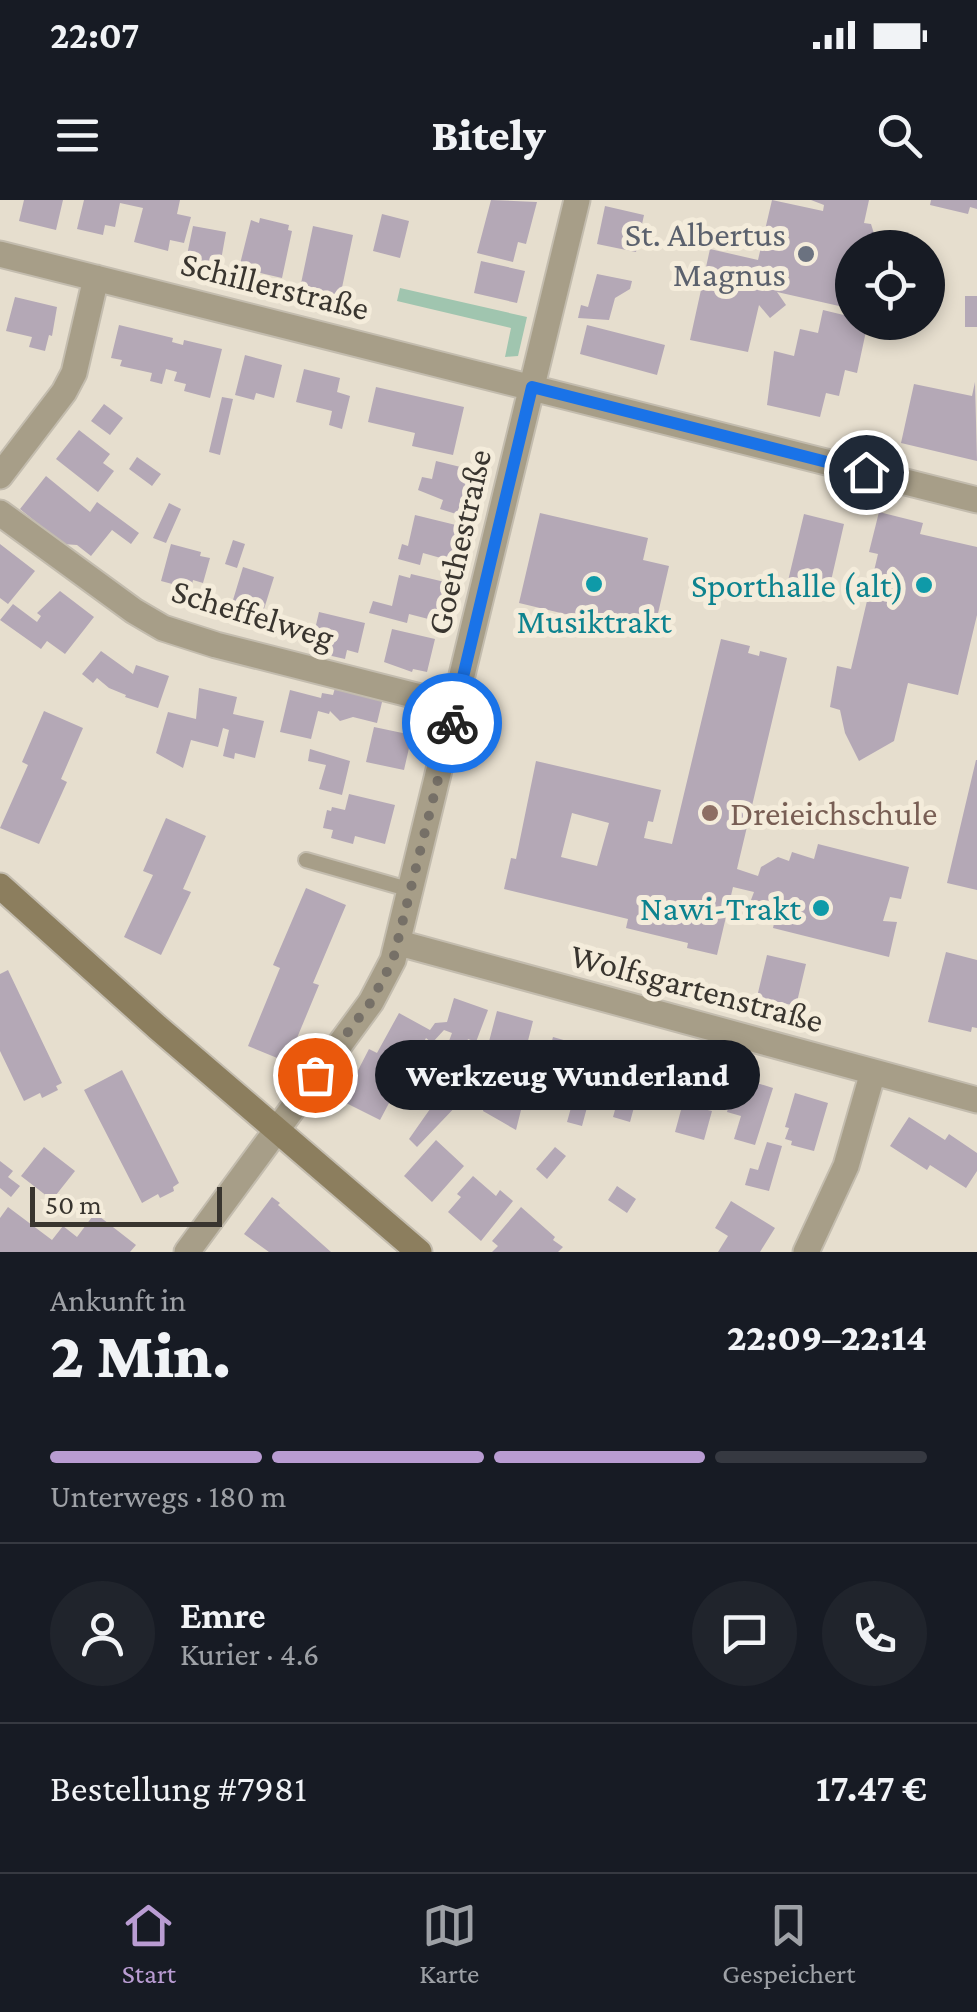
<!DOCTYPE html>
<html lang="de">
<head>
<meta charset="utf-8">
<style>
	:root { --surface:#171b24; --page:#20242c; --text:#f1f3f6; --muted:#9ea1a6; --line:#363941; --accent:#b99cd2 }
	body { margin:0; font-family:"Crimson Pro",serif; background:var(--page); color:var(--text); height:100vh; display:flex; flex-direction:column; font-size:38px; white-space:nowrap }
	* { box-sizing:border-box; margin:0 }
	p { font-size:32px; color:var(--muted) }
	.icon { flex:none; width:55px; height:55px; fill:none; stroke:currentColor; stroke-width:2; stroke-linecap:round; stroke-linejoin:round }
	.map { position:relative; height:1052px; overflow:hidden }
	.drawer { display:flex; flex-direction:column; background:var(--surface); flex:1 }
	.drawer>* { flex:none }
	.fabs { position:absolute; left:835px; top:30px; display:grid; gap:20px }
	.fabs a { display:grid; place-items:center; width:110px; height:110px; border-radius:50%; background:var(--surface); box-shadow:0 5px 15px #0003; font-size:50px }
	.scale { position:absolute; left:30px; bottom:25px; width:192px; box-sizing:border-box; padding-left:10px; border:5px solid #39352f; border-top:0; font-size:28px; line-height:35px; white-space:nowrap; color:#39352f; -webkit-text-stroke:8px #f4ecdb; paint-order:stroke }
	.pin { position:absolute; display:grid; place-items:center; width:85px; height:85px; color:#fff; margin:-42px; border:5px solid #fff; border-radius:50%; box-shadow:0 2px 10px #0007 }
	.courier { position:absolute; display:grid; place-items:center; width:100px; height:100px; margin:-50px; border:8px solid #1a73e8; border-radius:50%; background:#fff; color:#222; box-shadow:0 2px 12px #0007 }
	.bubble { position:absolute; height:70px; border-radius:35px; background:var(--surface); box-shadow:0 5px 15px #0003; font-size:32px; font-weight:800; line-height:70px; text-align:center }
	.head em { font-style:normal; font-weight:800 }
	.head div { display:flex; flex-direction:column-reverse }
	.head { display:flex; align-items:center; justify-content:space-between; height:170px; padding:0 50px }
	h1 { font-size:65px; font-weight:800; line-height:75px }
	.bar { display:grid; grid-template-columns:repeat(4,1fr); gap:15px 10px; align-content:center; height:120px; padding:0 50px }
	.bar i { height:12px; border-radius:8px; background:var(--line) }
	.bar .on { background:var(--accent) }
	.bar p { grid-column:span 4 }
	.line { display:flex; align-items:center; gap:25px; padding:0 50px; border-top:2px solid var(--line) }
	.line div { flex:1 }
	.round { display:grid; place-items:center; flex:none; width:105px; height:105px; border-radius:52px; background:var(--page) }
	.status { display:flex; justify-content:space-between; align-items:center; height:70px; padding:0 50px; background:var(--surface); direction:ltr }
	.status svg { height:28px; fill:currentColor }
	header { display:flex; justify-content:space-between; align-items:center; height:130px; padding:0 50px; background:var(--surface); font-size:45px; font-weight:800 }
	.dock { display:flex; justify-content:space-around; align-items:center; height:140px; border-top:2px solid var(--line); background:var(--surface); font-size:28px; color:var(--muted) }
	.dock a { display:grid; justify-items:center; gap:5px }
	.dock .on { color:var(--accent) }
	.map>svg:first-child { display:block }
</style>
</head>
<body>
<div class="status"><b>22:07</b><svg viewBox="0 0 49 12"><path d="M0 12V9h3v3zM5 12V6h3v6zM10 12V3h3v9zM15 12V0h3v12zM26 1h20v11H26zM47 4h2v5h-2z"/></svg></div>
<header><svg class="icon" aria-label="menu" viewBox="0 0 24 24"><path d="M4 6h16M4 12h16M4 18h16"/></svg>Bitely<svg class="icon" aria-label="search" viewBox="0 0 24 24"><circle cx="10" cy="10" r="6"/><path d="M15 15l6 6"/></svg></header>
<div class="map">
<svg width="977" height="1052" viewBox="0 0 977 1052">
	<rect width="100%" height="100%" fill="#e6dece"/>
	<path fill="#a0c5af" d="M400 88 527 117 518 156 505 157 511 128 397 101Z"/>
	<path fill="#b4a8b6" fill-rule="evenodd" d="M24 0H63L56 30 19 21Z
		M84 0H180L177 14 191 17 184 43 170 40 168 51 134 42 143 8 120 3 115 27 105 25 103 35 77 29Z
		M491 0 537 2 526 44 518 42 513 62 477 53Z
		M772 0 823 11 824 5 811 0H869L864 23 871 24 876 40 874 48H852V105L848 108 777 92 786 105 770 118 759 105 748 152 690 140 710 49 758 60Z
		M931 0H977V9L970 7 968 14 930 5Z
		M605 6 644 15 636 52 597 44Z
		M382 14 409 21 400 58 373 51Z
		M260 18 289 25 288 30 292 31 282 78 239 68 251 20 259 23Z
		M193 26 226 32 220 66 186 60Z
		M313 26 353 35 339 102 299 93Z
		M481 61 525 71 517 103 474 93Z
		M597 74 632 81 630 89 615 98 609 120 578 118 581 105 588 107Z
		M965 96H977V127H965Z
		M15 97 57 107 52 136 49 135 45 151 29 147 32 137 6 131Z
		M823 110 852 117V122H868L857 173 845 170 839 196 826 193 820 217 767 205 774 151 794 156 800 129 818 133Z
		M119 125 173 138 172 142 183 145 184 140 222 149 210 198 184 191 186 184 174 181 177 172 166 169 162 184 150 181 152 173 120 166 122 160 111 158Z
		M587 125 665 145 657 175 580 154Z
		M245 155 282 165 274 198 256 193 254 200 235 195Z
		M304 169 340 178 337 192 350 196 342 229 329 225 332 211 296 202Z
		M975 182 977 261 901 243 914 184 972 196Z
		M376 187 464 207 453 255 412 246 415 233 368 222Z
		M222 197 233 199 220 255 209 252Z
		M104 204 123 218 110 235 91 221Z
		M79 230 110 254 103 263 114 271 98 292 56 259Z
		M137 257 161 274 152 286 129 269Z
		M436 261 477 271 466 317 440 309 443 300 418 290 422 277 432 279Z
		M46 276 90 312 97 302 139 333 131 344 112 330 91 356 77 345 63 344 20 309Z
		M169 303 181 309 166 343 153 338Z
		M879 312 923 323 920 334 977 347V415L958 495 908 483 894 541 859 561 845 533 840 510 830 507 837 466 851 469 878 354 869 352Z
		M540 313 648 338 643 360 669 366 653 435 519 403Z
		M804 314 844 324 828 394 787 385Z
		M415 315 464 327 455 362 423 353 420 365 398 359 402 344 408 346Z
		M233 340 245 344 237 368 225 364Z
		M0 344 35 371 8 404 0 398Z
		M171 344 201 352 200 356 210 358 203 383 193 380 191 389 161 381Z
		M243 367 274 377 264 409 233 400Z
		M411 374 449 383 440 422 409 414 407 423 369 413 373 401 392 406 399 375 410 378Z
		M60 391 94 417 65 454 47 441 41 449 0 420 13 404 37 422 41 416 37 413Z
		M319 412 365 423 358 453 347 450 345 459 310 451Z
		M392 429 435 439 427 472 413 469 412 472 384 462Z
		M721 439 750 446 748 453 759 456 760 451 787 458 737 669 758 676 761 667 778 657 789 661 792 652 814 659 818 644 909 667 901 699 890 697 883 721 897 722 889 757 773 728 775 719 760 716 751 700 754 692 733 687 717 755 687 748 688 743 626 728 628 719 504 689 511 658 516 659 536 561 661 590 653 622 648 621 644 638 672 644ZM572 613 609 623 597 666 561 657Z
		M101 451 133 474 136 465 169 476 158 508 125 497 126 495 109 488 97 478 93 483 82 474Z
		M199 488 237 497 233 514 264 521 255 558 235 553 234 559 223 556 229 530 223 528 218 547 191 540 183 568 156 553 168 512 196 519Z
		M335 488 383 498 377 523 353 517 340 521 330 511 329 514 318 511 311 539 280 532 290 490 321 498 322 493 333 495Z
		M44 511 83 528 61 579 67 582 39 644 0 628 28 565 22 562Z
		M374 527 412 535 404 570 366 562Z
		M310 549 350 561 342 595 319 589 326 565 308 561Z
		M976 560H977V690L947 683Z
		M349 594 395 605 385 644 355 636 353 644 331 638 333 630 323 628 327 610 331 611 332 607 345 610Z
		M166 618 206 636 183 689 191 692 161 755 124 737 153 675 143 671Z
		M306 688 346 705 313 783 319 785 287 862 248 846 280 768 273 765Z
		M946 752 977 760V828L972 827 971 832 928 822Z
		M767 755 806 764 796 806 757 797Z
		M8 770 62 883 56 886 58 890 42 898 40 893 24 901 0 851V774Z
		M454 798 488 810 476 842 468 839 465 847 449 841 452 833 444 830 432 843 426 838 409 870 461 901 417 947 409 939 430 909 396 890 380 920 346 903 355 886 351 884 369 849 377 853 399 813 430 830 435 823 447 822Z
		M497 811 533 821 519 876 497 870 495 876 481 872Z
		M553 837 588 847 578 882 593 885 582 926 567 922 574 897 539 888Z
		M613 854 646 863 630 922 613 917 620 892 603 887Z
		M122 870 179 983 173 987 174 991 160 998 158 994 142 1003 84 890Z
		M672 870 707 879 699 908 712 911 704 940 675 932 681 910 663 905Z
		M738 877 773 888 755 945 734 939 741 916 727 912Z
		M488 889 524 898 516 930 483 911Z
		M795 893 828 903 814 951 791 945 792 941 785 939 789 928 785 927Z
		M909 917 945 940 949 934 977 953V971L966 988 930 965 927 970 890 946Z
		M436 940 464 966 432 1002 404 976Z
		M767 942 782 946 769 991 745 985 750 968 758 970Z
		M44 947 75 971 52 1000 21 976Z
		M555 947 566 956 547 979 536 969Z
		M0 961 13 971 8 977 20 986 11 997 0 988Z
		M473 976 496 996 500 990 513 1001 481 1041 448 1012 461 997 457 994Z
		M617 986 636 999 627 1013 608 1000Z
		M272 997 280 1003 278 1005 331 1052H269L244 1034Z
		M731 1001 775 1028 760 1052H718L728 1036 715 1028Z
		M8 1007 52 1040 63 1026 77 1037 95 1013 136 1045 130 1052H0V1018Z
		M521 1007 555 1037 553 1040 563 1047 558 1052H492L498 1046 492 1041Z"/>
	<g fill="none" stroke-linecap="round" stroke-linejoin="round">
		<g stroke="#c3bcae" stroke-width="18">
			<path id="lane" d="M306 660 411 690"/>
		</g>
		<g stroke="#c3bcae" stroke-width="29">
			<path id="street" d="M0 54 977 300
				M0 276 64 192 74 173 96 78
				M0 313 134 411 163 428 216 445 456 506
				M399 743 977 900
				M187 1052 371 802 393 760 577 0
				M806 1052 846 966 873 872"/>
		</g>
		<g stroke="#c3bcae" stroke-width="29">
			<path id="secondary" d="M0 686 157 827 419 1052"/>
		</g>
		<use href="#lane" stroke="#a79e88" stroke-width="14"/>
		<use href="#street" stroke="#a79e88" stroke-width="25"/>
		<use href="#secondary" stroke="#8c7e5e" stroke-width="25"/>
	</g>
	<g fill="none" stroke-linecap="round" stroke-linejoin="round">
		<path stroke="#767067" stroke-width="10" stroke-dasharray="0 18" d="M315 875 371 802 393 760 452 523"/>
		<path stroke="#1a73e8" stroke-width="12" d="M452 523 532 187 866 272"/>
	</g>
	<circle fill="#6b7280" stroke="#f4ecdb" stroke-width="4" cx="806" cy="54" r="10"/>
	<g fill="#0f9aa8" stroke="#f4ecdb" stroke-width="4">
		<circle cx="594" cy="384" r="10"/>
		<circle cx="924" cy="385" r="10"/>
		<circle cx="821" cy="708" r="10"/>
	</g>
	<circle fill="#8d6e63" stroke="#f4ecdb" stroke-width="4" cx="710" cy="613" r="10"/>
	<g text-anchor="middle" dominant-baseline="central" stroke-width="10" stroke-linejoin="round" paint-order="stroke">
		<g font-size="35" fill="#5b616d" stroke="#f4ecdb" text-anchor="end">
			<text x="786" y="34">St. Albertus<tspan x="786" dy="40">Magnus</tspan></text>
		</g>
		<g font-size="35" fill="#39352f" stroke="#f4ecdb">
			<text transform="translate(275 86) rotate(14)">Schillerstraße</text>
			<text transform="translate(459 342) rotate(-77)">Goethestraße</text>
			<text transform="translate(253 414) rotate(17)">Scheffelweg</text>
			<text transform="translate(697 788) rotate(15)">Wolfsgartenstraße</text>
		</g>
		<g font-size="35" fill="#0d838f" stroke="#f4ecdb" text-anchor="end">
			<text x="904" y="385">Sporthalle (alt)</text>
			<text x="594" y="421" text-anchor="middle">Musiktrakt</text>
			<text x="801" y="708">Nawi-Trakt</text>
		</g>
		<g font-size="35" fill="#785e54" stroke="#f4ecdb" text-anchor="start">
			<text x="730" y="613">Dreieichschule</text>
		</g>
	</g>
</svg>
<div class="fabs">
<a><svg class="icon" aria-label="locate" viewBox="0 0 24 24"><circle cx="12" cy="12" r="6"/><path d="M12 2v4M12 18v4M2 12h4M18 12h4"/></svg></a>
</div>
<div class="scale">50 m</div>
<div class="pin" style="left:315px;top:875px;background:#ea580c"><svg class="icon" aria-label="bag" viewBox="0 0 24 24"><path d="M5 8h14l-1 12H6zM9 8a3 3 0 0 1 6 0"/></svg></div>
<div class="pin" style="left:866px;top:272px;background:#1f2937"><svg class="icon" aria-label="home" viewBox="0 0 24 24"><path d="M3 11l9-7 9 7M6 9v11h12V9"/></svg></div>
<div class="courier" style="left:452px;top:523px"><svg class="icon" aria-label="bike" viewBox="0 0 24 24"><circle cx="6" cy="16" r="4"/><circle cx="18" cy="16" r="4"/><path d="M6 16l4-8h5l3 8M10 8l3 8H6M13 5h3"/></svg></div>
<div class="bubble" style="left:375px;top:840px;width:385px">Werkzeug Wunderland</div>
</div>
<section class="drawer">
<div class="head"><div><h1>2 Min.</h1><p>Ankunft in</p></div><em>22:09–22:14</em></div>
<div class="bar"><i class="on"></i><i class="on"></i><i class="on"></i><i></i><p>Unterwegs · 180 m</p></div>
<div class="line" style="height:180px"><a class="round"><svg class="icon" aria-label="person" viewBox="0 0 24 24"><circle cx="12" cy="8" r="4"/><path d="M4 21q1-7 8-7t8 7"/></svg></a><div><b>Emre</b><p>Kurier · 4.6</p></div><a class="round"><svg class="icon" aria-label="chat" viewBox="0 0 24 24"><path d="M4 5h16v11H9l-5 4z"/></svg></a><a class="round"><svg class="icon" aria-label="phone" viewBox="0 0 24 24"><path d="M5 4h4l2 5-3 2q2 4 5 5l2-3 5 2v4C11 20 4 13 5 4z"/></svg></a></div>
<div class="line" style="height:130px"><div>Bestellung #7981</div><b>17.47 €</b></div>
</section>
<nav class="dock">
<a class="on"><svg class="icon" aria-label="home" viewBox="0 0 24 24"><path d="M3 11l9-7 9 7M6 9v11h12V9"/></svg>Start</a>
<a><svg class="icon" aria-label="map" viewBox="0 0 24 24"><path d="M3 6l6-2 6 2 6-2v14l-6 2-6-2-6 2zM9 4v14M15 6v14"/></svg>Karte</a>
<a><svg class="icon" aria-label="saved" viewBox="0 0 24 24"><path d="M7 4h10v16l-5-4-5 4z"/></svg>Gespeichert</a>
</nav>
</body>
</html>
